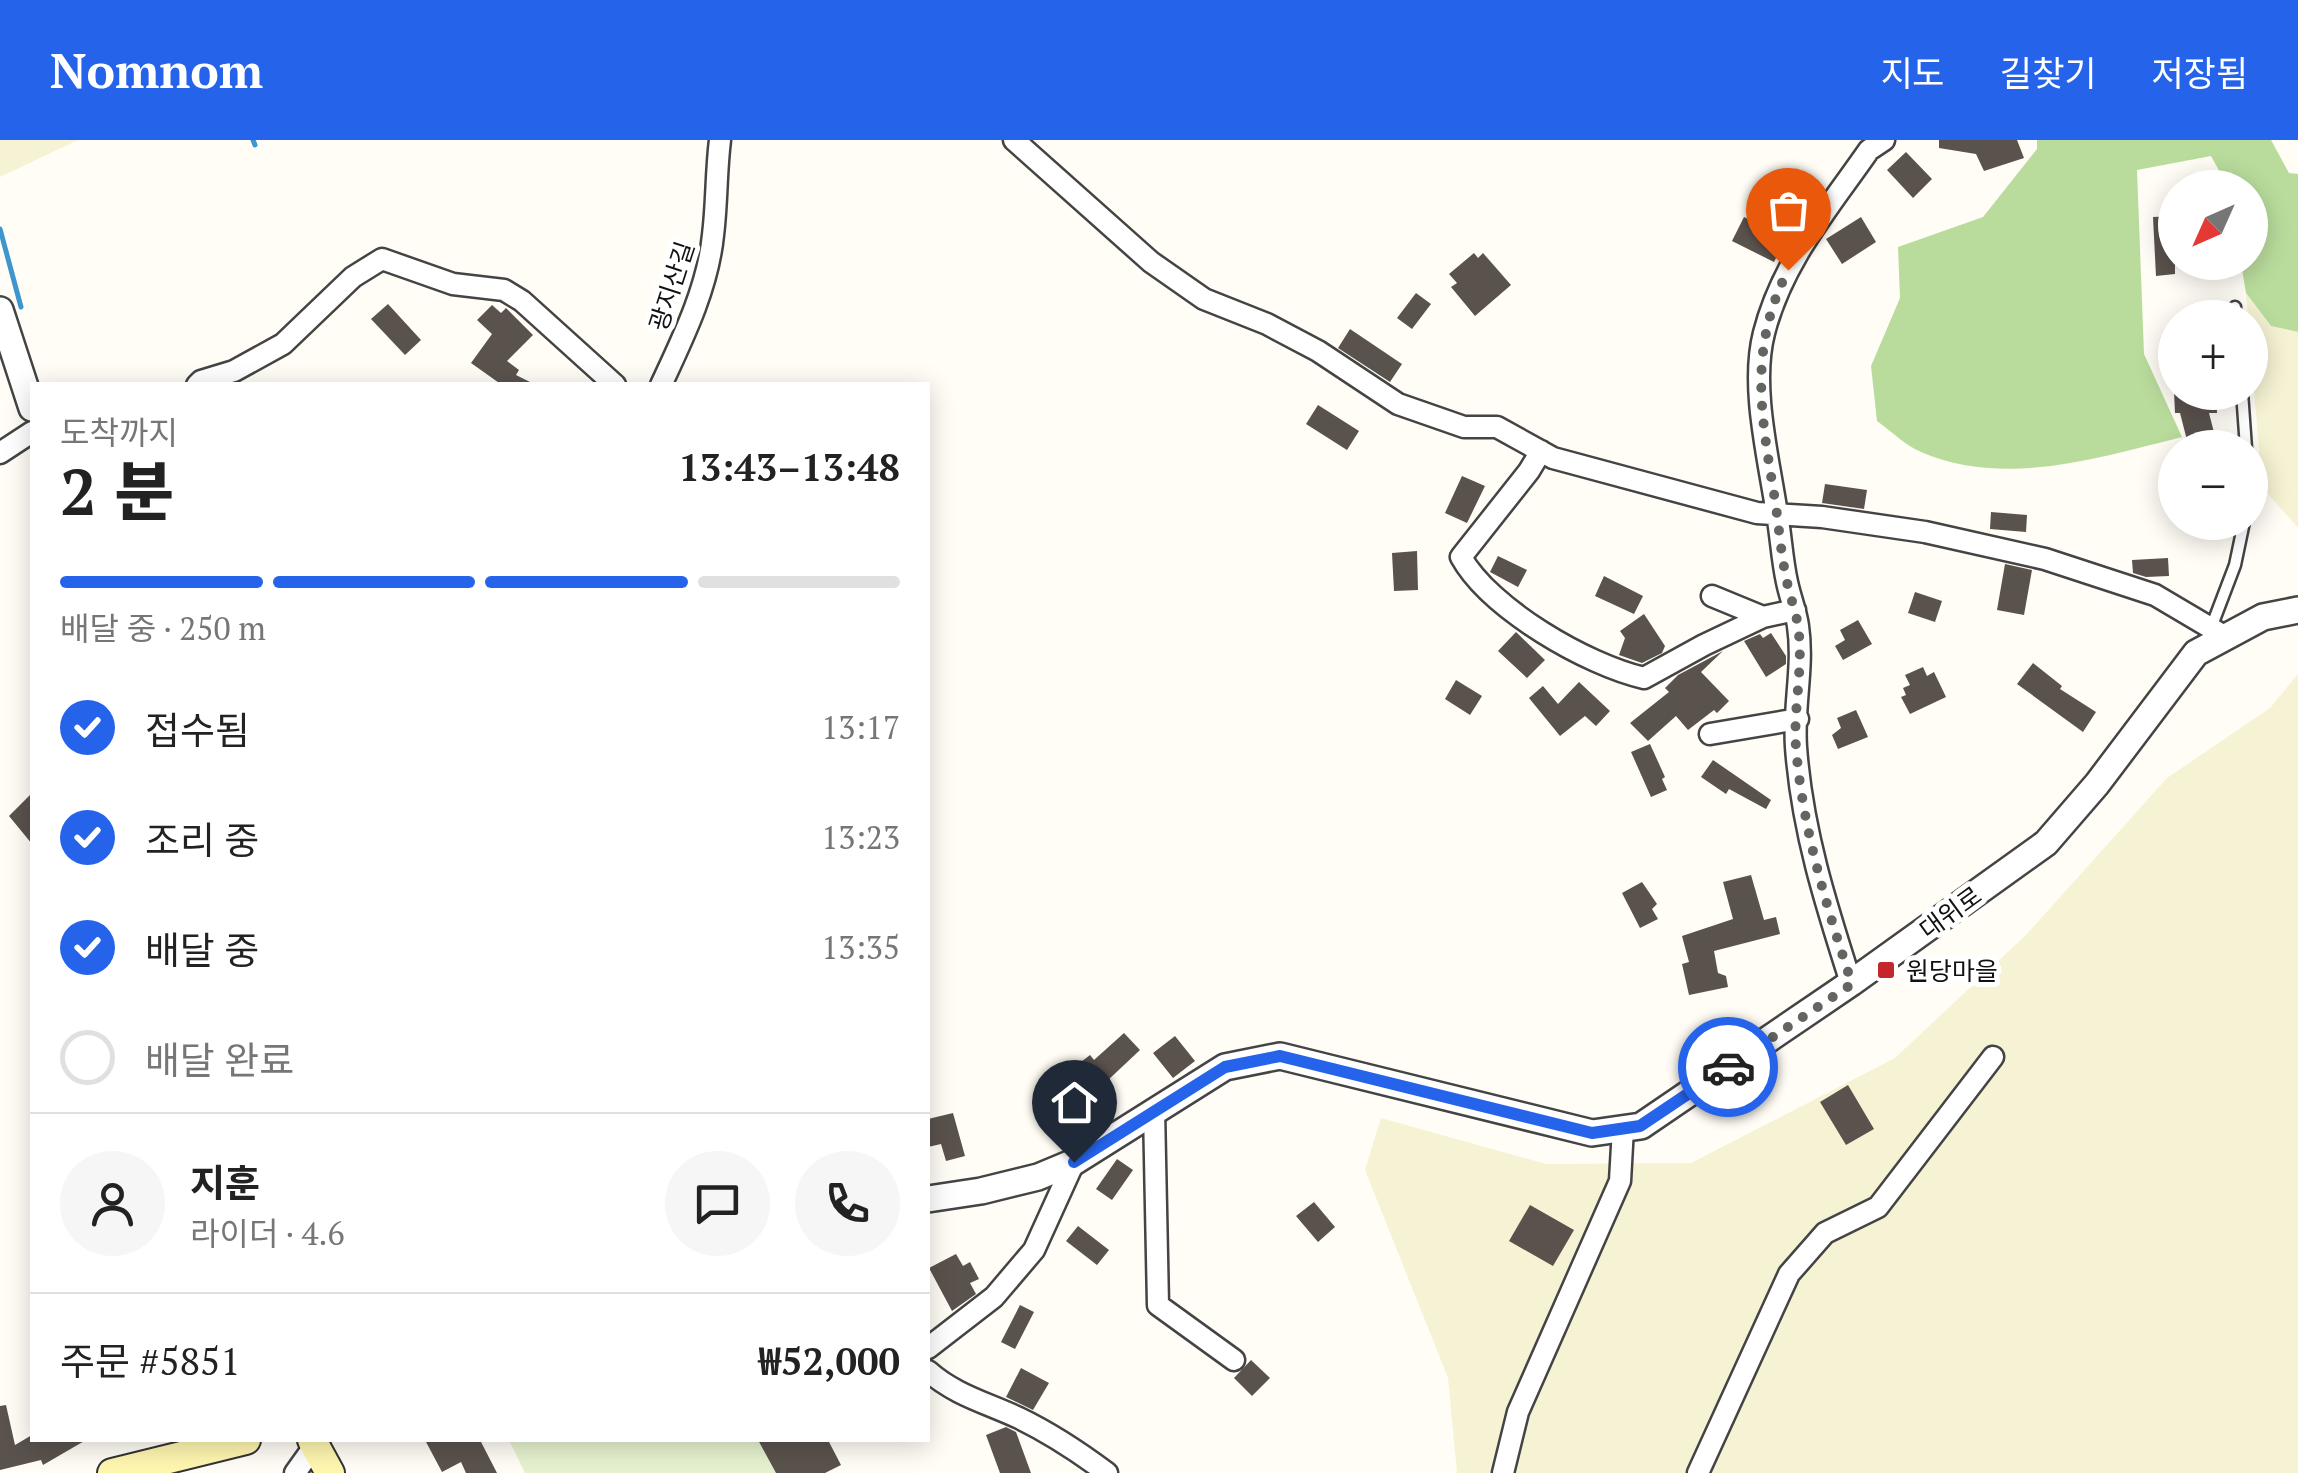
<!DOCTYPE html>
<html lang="ko">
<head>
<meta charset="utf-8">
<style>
	:root { --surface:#fff; --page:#f6f6f6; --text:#222; --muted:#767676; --line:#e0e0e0; --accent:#2563eb }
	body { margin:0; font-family:"PT Serif","Noto Sans KR",serif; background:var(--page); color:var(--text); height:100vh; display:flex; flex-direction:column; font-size:38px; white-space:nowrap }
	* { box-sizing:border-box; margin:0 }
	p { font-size:32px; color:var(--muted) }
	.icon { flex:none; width:55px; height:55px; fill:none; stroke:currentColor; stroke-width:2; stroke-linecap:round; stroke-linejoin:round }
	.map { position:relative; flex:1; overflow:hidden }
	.side { position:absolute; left:30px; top:242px; width:900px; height:1060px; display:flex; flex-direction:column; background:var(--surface); border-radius:0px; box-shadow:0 5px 25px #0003 }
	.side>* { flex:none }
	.needle { width:65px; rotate:225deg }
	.tools { position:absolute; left:2158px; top:30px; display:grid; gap:20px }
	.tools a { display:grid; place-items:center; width:110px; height:110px; border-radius:50%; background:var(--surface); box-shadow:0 5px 25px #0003; font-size:50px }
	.pin { position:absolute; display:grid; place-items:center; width:85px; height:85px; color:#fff; margin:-102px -42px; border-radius:50% 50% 50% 0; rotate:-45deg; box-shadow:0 0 10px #0007 }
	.pin .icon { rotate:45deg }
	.courier { position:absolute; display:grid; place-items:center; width:100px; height:100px; margin:-50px; border:8px solid #2563eb; border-radius:50%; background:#fff; color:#222; box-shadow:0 2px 12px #0007 }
	.headline em { font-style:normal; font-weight:800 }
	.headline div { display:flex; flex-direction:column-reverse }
	.headline { display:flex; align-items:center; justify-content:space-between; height:170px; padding:0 30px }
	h1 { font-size:65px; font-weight:800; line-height:75px }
	.bar { display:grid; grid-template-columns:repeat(4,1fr); gap:15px 10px; align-content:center; height:120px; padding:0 30px }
	.bar i { height:12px; border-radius:8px; background:var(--line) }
	.bar .on { background:var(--accent) }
	.bar p { grid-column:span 4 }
	.line { display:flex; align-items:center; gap:25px; padding:0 30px; border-top:2px solid var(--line) }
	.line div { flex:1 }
	.round { display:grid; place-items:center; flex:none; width:105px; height:105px; border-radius:52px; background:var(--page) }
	ol { padding:0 30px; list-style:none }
	li { display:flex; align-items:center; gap:30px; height:110px }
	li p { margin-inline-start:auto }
	li .icon { padding:10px; border-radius:50%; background:var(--accent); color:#fff; stroke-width:4 }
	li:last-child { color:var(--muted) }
	li i { width:55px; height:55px; border:5px solid var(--line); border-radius:50% }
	header { display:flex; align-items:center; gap:60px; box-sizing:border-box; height:140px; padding:0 50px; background:var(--accent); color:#fff }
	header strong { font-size:48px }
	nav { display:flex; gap:55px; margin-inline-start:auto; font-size:35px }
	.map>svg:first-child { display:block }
</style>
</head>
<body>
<header>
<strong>Nomnom</strong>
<nav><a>지도</a><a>길찾기</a><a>저장됨</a></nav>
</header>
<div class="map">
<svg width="2298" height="1333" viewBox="0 0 2298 1333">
	<rect width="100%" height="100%" fill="#fffdf5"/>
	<path fill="#f6f3d4" d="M0 0H78L0 37Z
		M2246 153 2271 186 2298 192V388L2262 347Z
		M2298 534V1333H1457L1448 1238 1365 1030 1381 978 1546 1024 1691 1023 1895 918 2026 795 2167 638 2270 568Z"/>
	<path fill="#b9dc9c" d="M2037 0H2271L2289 33 2298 34V192L2271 186 2246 153 2241 123 2250 122V48L2228 47 2211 16 2137 30 2144 214 2182 297C2098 318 2005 348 1921 312 1906 306 1891 291 1877 281L1871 226 1900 158 1898 107 1983 77 2037 9Z"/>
	<path fill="#e6f2cf" d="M509 1300H758L776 1333H525Z"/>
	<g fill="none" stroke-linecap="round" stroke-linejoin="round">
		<path stroke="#3f96cf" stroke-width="5" d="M253 0 255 5
			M0 89 21 167"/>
	</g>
	<path fill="#5a524d" d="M1939 0H2017L2024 18 1984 31 1976 14 1939 8Z
		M1906 12 1932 39 1913 58 1887 30Z
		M2175 76V134L2156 136 2153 77Z
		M1744 77 1786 98 1774 122 1732 101Z
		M1861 77 1876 102 1842 124 1826 99Z
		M1474 113 1478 118 1483 113 1511 145 1475 176 1451 147 1457 143 1449 134Z
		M1416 153 1431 164 1412 189 1397 178Z
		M388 164 421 200 405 215 371 179Z
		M492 165 501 173 506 168 533 195 507 221 519 230 516 235 536 245H502L471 223 492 194 477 180Z
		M1350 189 1402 224 1390 242 1338 208Z
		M2174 252H2216L2217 273H2209L2218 308H2189L2180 273H2175Z
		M1318 265 1359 291 1347 310 1306 284Z
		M1462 336 1485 346 1467 383 1445 373Z
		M1825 344 1867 350 1864 369 1822 363Z
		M1991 372 2027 375 2026 392 1990 389Z
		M1417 411 1418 450 1394 451 1392 413Z
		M1498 416 1527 430 1518 447 1490 432Z
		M2168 418 2169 436 2146 437 2133 433 2132 420Z
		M2005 424 2032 430 2024 475 1997 470Z
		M1604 436 1643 456 1634 474 1595 456Z
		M1915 452 1942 461 1935 482 1908 473Z
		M1644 474 1665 506 1662 513 1642 523 1619 515 1625 498 1620 491Z
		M1858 480 1872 504 1843 520 1835 506 1845 500 1840 490Z
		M1516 492 1545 520 1527 538 1498 511Z
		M1771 493 1786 516V524L1766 537 1744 501 1760 494 1763 498Z
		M1723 511 1701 532 1729 561 1717 573 1714 570 1688 590 1676 576 1648 601 1630 583 1669 552 1665 548 1678 535Z
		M2033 523 2062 546 2060 549 2096 572 2083 592 2017 544Z
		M1923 527 1927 536 1934 532 1946 557 1910 574 1901 557 1906 555 1903 548 1910 545 1905 535Z
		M1456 540 1482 556 1470 575 1445 559Z
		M1579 542 1610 571 1596 586 1585 576 1560 596 1529 558 1543 546 1558 564Z
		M1856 570 1868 597 1838 609 1832 595 1841 588 1837 578Z
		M1650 604 1665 637 1662 639 1667 650 1651 657 1631 612Z
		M1713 620 1771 660 1766 669 1729 649 1726 654 1701 637Z
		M32 653V704L9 676Z
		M1751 735 1764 780 1776 777 1780 794 1714 811 1718 833 1726 836 1728 847 1689 855 1682 824 1689 822 1682 796 1733 779 1723 742Z
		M1642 742 1657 764 1652 769 1658 779 1640 788 1622 753Z
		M1124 893 1140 910 1107 941 1113 948 1074 979 1050 946 1090 915 1094 920Z
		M1175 896 1195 921 1173 938 1153 913Z
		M1848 945 1874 989 1846 1005 1820 962Z
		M953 973 965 1016 946 1021 941 1004 928 1007V979Z
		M1117 1019 1133 1030 1112 1060 1096 1049Z
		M1314 1062 1335 1087 1318 1102 1296 1076Z
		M1530 1065 1574 1090 1553 1126 1509 1101Z
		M1078 1086 1109 1110 1097 1125 1066 1101Z
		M956 1114 963 1126 970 1122 979 1139 970 1143 976 1154 952 1171 929 1128Z
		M1020 1165 1034 1172 1015 1209 1001 1202Z
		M1251 1220 1270 1238 1252 1256 1234 1238Z
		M1021 1228 1049 1243 1033 1270 1006 1257Z
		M6 1265 15 1305 32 1295V1300H86L43 1325 41 1320 0 1330V1266Z
		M1006 1287 1016 1292 1031 1333H1000L986 1295Z
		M425 1300H480L497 1333H466L461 1322 442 1332Z
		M758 1300H828L841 1325 825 1333H776Z"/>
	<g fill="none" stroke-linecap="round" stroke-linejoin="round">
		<g stroke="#444" stroke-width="15">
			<path id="service" d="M2235 167 2236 178
				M2242 252 2246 308
				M2211 488 2235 425 2244 382"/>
		</g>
		<g stroke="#444" stroke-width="25">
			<path id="minor" d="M1014 0 1151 122 1204 159 1267 184 1318 211 1398 264 1464 287H1497L1553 318 1757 373 1822 377 1925 392 2045 419 2155 455 2226 497
				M197 245 201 241 234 231 283 204 353 137 382 119 453 144 504 150 522 161 615 245
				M661 245C683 198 708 147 713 95 717 63 716 32 720 0
				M1541 311 1529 331 1461 417C1490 469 1587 525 1644 538L1704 505 1763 477
				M0 313 32 292
				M1712 456 1763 477 1795 470
				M1710 594 1798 579
				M1851 843C1826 765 1802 690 1796 607 1793 567 1804 527 1798 486 1796 471 1790 457 1787 442 1782 420 1781 396 1777 374 1769 320 1750 247 1764 193 1782 122 1828 69 1869 10L1884 0
				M1154 970 1158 1165 1234 1220
				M928 1208 994 1157 1034 1110 1074 1022
				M928 1231C955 1255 987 1263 1019 1278 1050 1293 1079 1312 1107 1333
				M295 1333 315 1305
				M1503 1333 1518 1272 1620 1041 1623 988
				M1698 1333 1789 1134 1825 1093 1878 1067 1993 917"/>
		</g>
		<g stroke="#444" stroke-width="30">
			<path id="tertiary" d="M0 170 32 268
				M928 1059 981 1051 1038 1037 1074 1022 1225 927 1280 916 1592 993 1641 986 1851 843 2046 703 2097 644 2196 513 2263 477 2298 470"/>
		</g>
		<g stroke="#333" stroke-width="32">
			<path id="secondary" d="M312 1300 330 1333
				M112 1333 246 1300"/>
		</g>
		<use href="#service" stroke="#fff" stroke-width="10"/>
		<use href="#minor" stroke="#fff" stroke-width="20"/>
		<use href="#tertiary" stroke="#fff" stroke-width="25"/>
		<use href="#secondary" stroke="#fff6b0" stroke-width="28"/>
	</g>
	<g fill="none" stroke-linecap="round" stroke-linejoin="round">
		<path stroke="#646461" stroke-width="10" stroke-dasharray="0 18" d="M1728 927 1852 844C1826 765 1803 690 1796 608 1793 567 1804 527 1798 486 1796 472 1790 457 1787 442 1781 415 1779 387 1775 360 1761 275 1748 210 1788 130"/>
		<path stroke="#2563eb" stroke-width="12" d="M1074 1022 1225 927 1280 916 1592 993 1640 986 1728 927"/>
	</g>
	<rect fill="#c4262e" stroke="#fff" stroke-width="4" x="1876" y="820" width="20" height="20" rx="5"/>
	<g text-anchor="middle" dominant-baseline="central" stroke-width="10" stroke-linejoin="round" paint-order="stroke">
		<g font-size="25" fill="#111" stroke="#fff">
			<text transform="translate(671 146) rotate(-72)">광지산길</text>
			<text transform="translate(1950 772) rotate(-36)">대위로</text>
		</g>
		<g font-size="25" fill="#111" stroke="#fff" text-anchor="start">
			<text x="1906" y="830">원당마을</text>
		</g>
	</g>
</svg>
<div class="tools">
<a><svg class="needle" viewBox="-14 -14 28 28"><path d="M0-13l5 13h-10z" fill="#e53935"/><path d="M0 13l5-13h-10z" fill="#767676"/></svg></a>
<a>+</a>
<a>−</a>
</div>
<div class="pin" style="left:1788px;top:130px;background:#ea580c"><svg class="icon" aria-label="bag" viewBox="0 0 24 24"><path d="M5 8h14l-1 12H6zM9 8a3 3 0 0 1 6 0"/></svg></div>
<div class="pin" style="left:1074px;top:1022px;background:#1f2937"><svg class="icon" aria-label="home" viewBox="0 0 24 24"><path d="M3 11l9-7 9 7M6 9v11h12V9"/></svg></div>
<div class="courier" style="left:1728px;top:927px"><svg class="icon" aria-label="car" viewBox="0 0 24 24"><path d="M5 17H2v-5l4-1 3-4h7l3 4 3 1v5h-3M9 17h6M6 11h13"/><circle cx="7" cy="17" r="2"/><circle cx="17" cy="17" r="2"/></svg></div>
<section class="side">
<div class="headline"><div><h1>2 분</h1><p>도착까지</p></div><em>13:43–13:48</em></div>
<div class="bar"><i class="on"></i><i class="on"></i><i class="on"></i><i></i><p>배달 중 · 250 m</p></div>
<ol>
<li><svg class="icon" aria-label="check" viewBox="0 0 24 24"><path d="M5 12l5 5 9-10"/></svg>접수됨<p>13:17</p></li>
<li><svg class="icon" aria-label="check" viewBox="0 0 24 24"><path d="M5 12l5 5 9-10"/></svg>조리 중<p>13:23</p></li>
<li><svg class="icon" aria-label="check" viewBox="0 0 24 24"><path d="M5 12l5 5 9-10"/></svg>배달 중<p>13:35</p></li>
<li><i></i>배달 완료</li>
</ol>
<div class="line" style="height:180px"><a class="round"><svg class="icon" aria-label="person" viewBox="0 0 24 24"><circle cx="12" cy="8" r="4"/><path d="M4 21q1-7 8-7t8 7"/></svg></a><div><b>지훈</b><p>라이더 · 4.6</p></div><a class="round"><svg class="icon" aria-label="chat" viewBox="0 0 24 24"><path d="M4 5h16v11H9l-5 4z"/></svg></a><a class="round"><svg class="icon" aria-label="phone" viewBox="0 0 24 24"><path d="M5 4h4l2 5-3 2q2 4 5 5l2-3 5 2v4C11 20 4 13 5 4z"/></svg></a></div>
<div class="line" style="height:130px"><div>주문 #5851</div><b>₩52,000</b></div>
</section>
</div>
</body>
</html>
